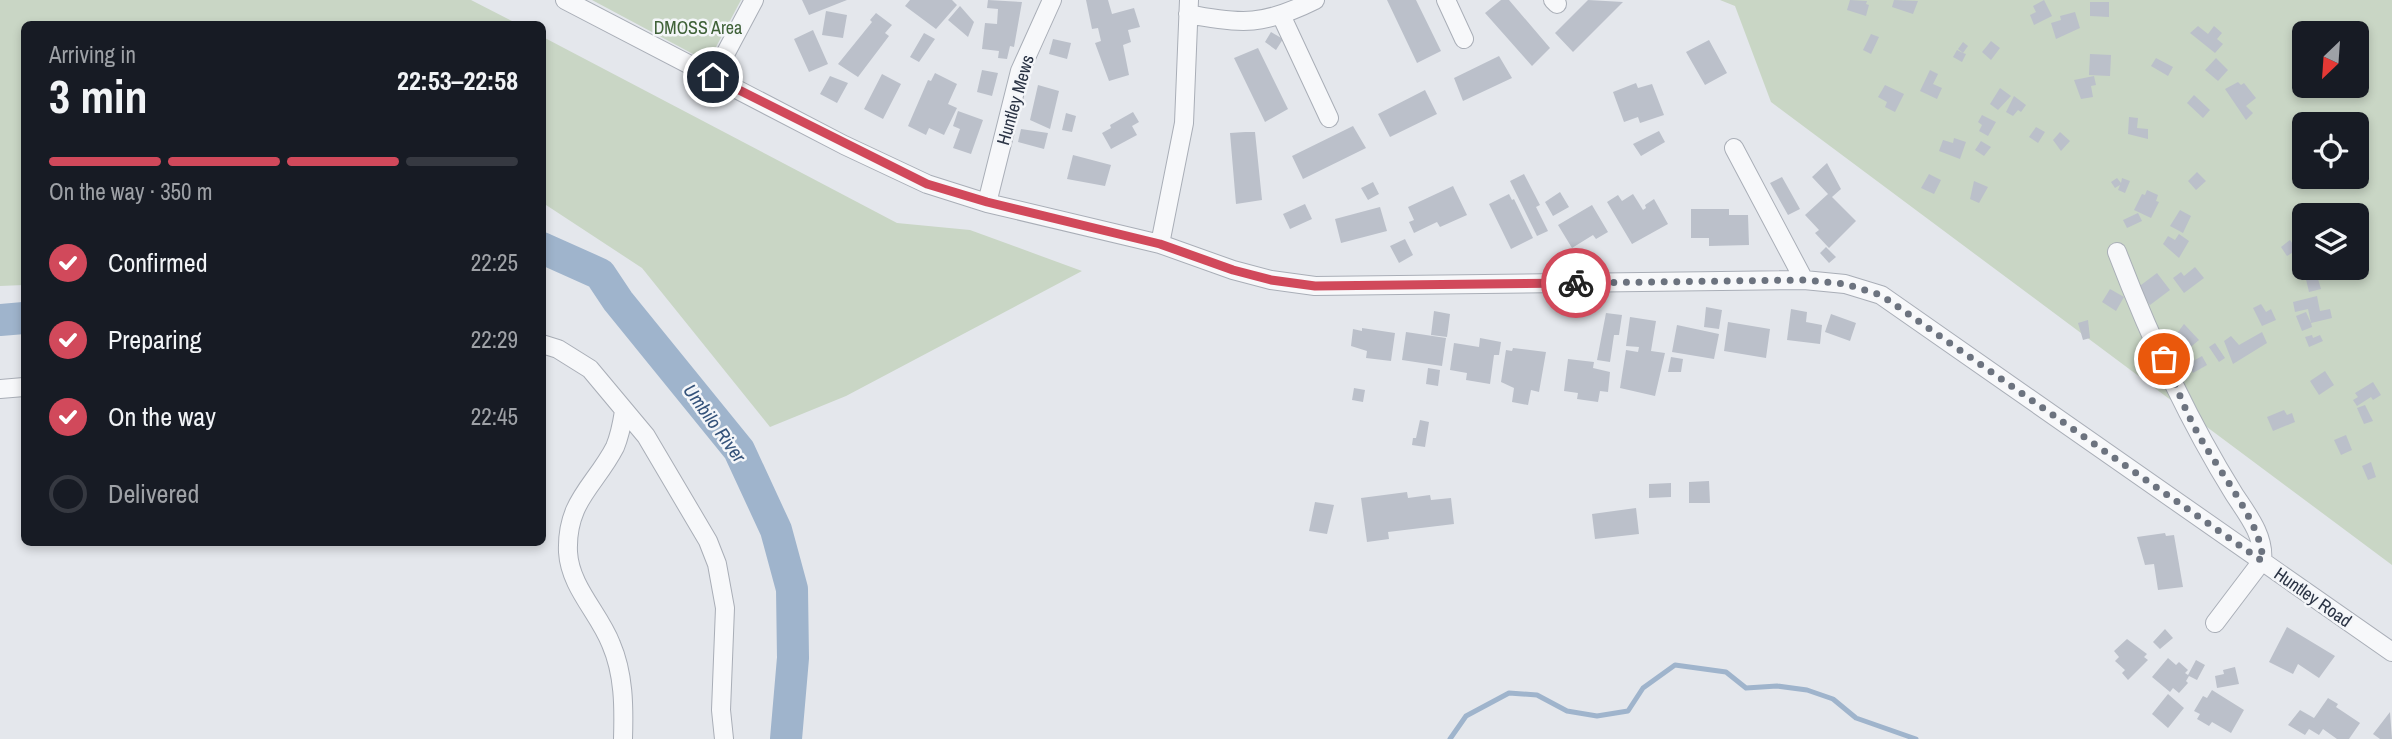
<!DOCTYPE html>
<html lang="en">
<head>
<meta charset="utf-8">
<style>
	:root { --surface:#171b24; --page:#242831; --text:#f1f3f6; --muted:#9ea1a6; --line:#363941; --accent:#d1495b }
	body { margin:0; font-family:"Archivo Narrow",sans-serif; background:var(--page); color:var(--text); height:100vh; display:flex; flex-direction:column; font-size:26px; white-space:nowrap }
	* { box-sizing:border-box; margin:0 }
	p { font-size:23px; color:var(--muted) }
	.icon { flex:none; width:38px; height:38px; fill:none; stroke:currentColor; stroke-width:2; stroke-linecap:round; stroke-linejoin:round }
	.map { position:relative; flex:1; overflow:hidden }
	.panel { position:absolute; left:21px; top:21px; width:525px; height:525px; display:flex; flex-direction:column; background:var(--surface); border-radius:10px; box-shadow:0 4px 10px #0003 }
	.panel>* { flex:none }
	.needle { width:46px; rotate:205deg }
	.buttons { position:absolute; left:2292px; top:21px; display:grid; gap:14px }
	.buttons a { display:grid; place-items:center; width:77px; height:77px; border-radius:10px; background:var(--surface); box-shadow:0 4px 10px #0003; font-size:35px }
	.pin { position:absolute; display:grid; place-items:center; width:60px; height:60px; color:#fff; margin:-30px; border:4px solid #fff; border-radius:50%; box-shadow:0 2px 7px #0007 }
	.courier { position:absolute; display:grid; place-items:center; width:70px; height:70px; margin:-35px; border:5px solid #d1495b; border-radius:50%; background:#fff; color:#222; box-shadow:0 2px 9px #0007 }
	.headline em { font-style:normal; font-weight:800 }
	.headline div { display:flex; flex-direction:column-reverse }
	.headline { display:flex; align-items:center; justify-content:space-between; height:119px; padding:0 28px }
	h1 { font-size:46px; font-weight:800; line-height:52px }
	.bar { display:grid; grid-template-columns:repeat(4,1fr); gap:10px 7px; align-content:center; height:84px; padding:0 28px }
	.bar i { height:9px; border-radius:5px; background:var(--line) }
	.bar .current { background:var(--accent) }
	.bar p { grid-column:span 4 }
	ol { padding:0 28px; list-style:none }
	li { display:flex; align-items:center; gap:21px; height:77px }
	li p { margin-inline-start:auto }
	li .icon { padding:7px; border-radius:50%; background:var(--accent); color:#fff; stroke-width:4 }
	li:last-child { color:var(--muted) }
	li i { width:38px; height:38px; border:4px solid var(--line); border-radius:50% }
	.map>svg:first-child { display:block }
</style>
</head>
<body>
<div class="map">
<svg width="2392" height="739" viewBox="0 0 2392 739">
	<rect width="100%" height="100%" fill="#e4e7ec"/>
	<path fill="#c9d6c5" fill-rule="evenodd" d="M0 0H471L518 24H24V285L0 286Z
		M592 0H741L708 62Z
		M1720 0H2392V565L1771 102 1735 6ZM2305 33H2357V86H2305ZM2305 124H2357V177H2305ZM2305 215H2357V268H2305Z
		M543 37 897 223 970 230 1082 271 846 396 770 427 642 268 543 203Z"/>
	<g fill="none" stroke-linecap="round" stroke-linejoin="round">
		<path stroke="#9fb4cc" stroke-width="5" d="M1450 739 1466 716 1509 693 1537 695 1567 711 1597 716 1628 711 1643 688 1675 665 1726 672 1746 688 1777 686 1807 690 1833 699 1856 718 1916 739"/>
		<path stroke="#9fb4cc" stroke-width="32" d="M542 248 600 274 618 301 739 450 776 530 792 589 793 658 786 739
			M0 320 24 318"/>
	</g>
	<path fill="#bbc0ca" d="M802 0H847L809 15Z
		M910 0H952L957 5 936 29 905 6Z
		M988 0 1022 2 1014 47 1010 46 1007 59 998 58 999 51 982 49 985 23 997 24 998 9 987 8Z
		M1086 0H1108L1112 14 1134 8 1140 27 1128 30 1131 42 1123 45 1129 75 1109 81 1095 43 1101 41 1098 28 1092 29Z
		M1387 0H1416L1441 51 1417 63Z
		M1501 0H1509L1550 48 1532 66 1485 13Z
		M1588 0 1623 2 1573 52 1555 33Z
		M1850 0 1867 1 1866 4 1869 5 1866 16 1847 10Z
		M1894 0 1918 1 1913 14 1892 7Z
		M2044 0 2052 16 2034 25 2030 15 2036 12 2033 6Z
		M2090 2H2109V17L2090 16Z
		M960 6 974 22 968 37 948 20Z
		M826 11 847 15 843 38 822 35Z
		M2075 12 2080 28 2056 39 2051 23 2061 20 2060 16Z
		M876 13 892 25 885 33 889 36 858 77 838 64 872 22 870 20Z
		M2198 26 2208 34 2214 26 2222 33 2217 39 2223 44 2215 53 2190 33Z
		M813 30 828 64 809 72 794 39Z
		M1271 32 1283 39 1276 50 1265 42Z
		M924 33 935 39 919 62 910 57Z
		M1871 34 1879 37 1871 54 1863 50Z
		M1053 39 1071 43 1067 59 1049 54Z
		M1709 40 1727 73 1705 85 1686 52Z
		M1991 41 2000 48 1991 60 1982 52Z
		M1963 42 1968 46 1963 53 1966 54 1962 62 1953 57 1957 50 1963 53 1958 49Z
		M1258 48 1288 109 1265 122 1234 58Z
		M2090 54 2111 55 2110 76 2089 75Z
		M1499 56 1512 78 1463 101 1454 78Z
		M2156 58 2173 67 2168 76 2151 66Z
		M2216 58 2228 70 2218 81 2205 70Z
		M982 70 998 73 992 96 977 92Z
		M1930 70 1938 74 1933 84 1942 88 1937 99 1920 91Z
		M935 73 957 84 948 104 957 108 944 135 929 128 926 135 908 126 928 80 931 81Z
		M882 74 901 84 883 119 864 109Z
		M830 76 848 83 837 103 820 94Z
		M2094 76 2096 85 2091 86 2093 97 2081 99 2074 80Z
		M2238 82 2241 85 2244 83 2256 98 2246 106 2253 113 2246 120 2225 89Z
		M1636 83 1638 88 1652 84 1664 115 1640 123 1638 117 1624 122 1613 92Z
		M1038 85 1059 91 1050 129 1030 120Z
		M1885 85 1904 94 1895 112 1885 107 1887 102 1878 97Z
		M2000 88 2011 96 1998 110 1990 104Z
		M1425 90 1437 114 1390 137 1378 114Z
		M2194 95 2210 110 2203 118 2187 103Z
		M2014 96 2026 105 2021 112 2018 110 2013 116 2006 112Z
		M958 111 983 120 971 154 953 148 960 129 953 126Z
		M1133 112 1139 122 1132 126 1137 135 1111 149 1102 133 1111 128 1110 125Z
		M1066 113 1076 116 1072 132 1062 130Z
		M1982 115 1996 122 1988 136 1979 131 1982 125 1978 122Z
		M2129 117 2138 118 2137 128 2148 129V139L2128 134Z
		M1353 126 1366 148 1303 179 1292 156Z
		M2036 127 2045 132 2038 143 2029 137Z
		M1021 129 1048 133 1044 149 1018 142Z
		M1659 131 1665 142 1641 156 1633 144Z
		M1245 132H1255L1262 200 1236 204 1230 133Z
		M2060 132 2070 141 2061 151 2053 140Z
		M1954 138 1966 142 1960 159 1939 151 1943 140 1953 143Z
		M1981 141 1991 147 1984 156 1975 150Z
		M1073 155 1111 165 1105 186 1067 179Z
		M1827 163 1841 189 1832 197 1856 221 1829 248 1815 233 1819 230 1805 215 1828 194 1812 177Z
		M2197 172 2206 181 2196 190 2188 181Z
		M1524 174 1540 205 1536 207 1548 231 1537 236 1510 181Z
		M1929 174 1941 180 1934 194 1921 188Z
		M1782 177 1800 209 1788 215 1770 183Z
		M2117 178 2121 183 2122 178 2130 181 2125 193 2118 190 2120 185 2115 188 2111 182Z
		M1974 181 1988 187 1979 203 1970 199Z
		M1373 182 1379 194 1368 200 1361 188Z
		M1453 186 1467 215 1440 227 1437 222 1414 233 1409 222 1414 220 1408 207Z
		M2147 190 2158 195 2156 201 2159 202 2151 218 2134 210 2142 194 2145 195Z
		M1560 192 1569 207 1553 216 1545 202Z
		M1509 194 1512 200 1514 199 1533 238 1511 249 1489 204Z
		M1633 194 1643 210 1646 208 1645 205 1654 199 1668 224 1632 244 1607 202 1618 195 1622 201Z
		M1305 204 1312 219 1290 229 1283 214Z
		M1592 205 1608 232 1596 239 1593 235 1572 248 1558 225Z
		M1380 207 1387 231 1341 243 1335 219Z
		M1691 209H1729V215H1748L1749 245 1709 246V238H1691Z
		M2180 210 2191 216 2183 233 2170 226Z
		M2138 213 2142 221 2127 228 2123 220Z
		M2179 234 2189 241 2179 258 2163 244 2168 236 2175 240Z
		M1405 239 1413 255 1399 263 1390 246Z
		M2290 240 2297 250 2287 256 2281 247Z
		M1826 247 1836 257 1829 263 1820 253Z
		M2195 267 2204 278 2184 293 2173 278 2181 272 2184 276Z
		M2316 272 2321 289 2309 292 2305 275Z
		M2157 273 2170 290 2150 305 2137 288Z
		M2110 289 2124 297 2116 311 2102 302Z
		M2317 296 2320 311 2330 309 2332 318 2311 323 2312 327 2302 331 2296 316 2306 312 2311 323 2308 309 2295 312 2293 302Z
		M2261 304 2266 312 2271 309 2276 320 2262 326 2253 308Z
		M1706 307 1722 310 1719 329 1704 327Z
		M1791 309 1807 312 1806 322 1822 325 1820 344 1787 340Z
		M1434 311 1450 314 1447 337 1431 335Z
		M1606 313 1622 315 1619 335H1614L1610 362 1597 360Z
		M1831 314 1856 323 1850 341 1825 332Z
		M1630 317 1656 321 1651 351 1665 353 1655 396 1620 388 1626 350 1638 352 1639 347 1626 346Z
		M2088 320 2090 338 2083 340 2078 323Z
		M1728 322 1770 329 1766 358 1724 351Z
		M2184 324 2199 340 2187 350 2172 340Z
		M1677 325 1719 334 1714 359 1672 352Z
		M1362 328 1395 333 1391 361 1366 358 1367 351 1351 346 1353 329 1362 331Z
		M1406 332 1446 338 1442 366 1402 360Z
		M2262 332 2267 343 2233 364 2224 341 2231 336 2239 345Z
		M2312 335 2313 338 2320 335 2323 341 2309 347 2305 337Z
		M1480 338 1501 342 1499 355H1494L1490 384 1466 380 1467 373 1450 370 1454 343 1479 347Z
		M2215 343 2225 358 2219 362 2209 347Z
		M1513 348 1546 352 1539 392 1531 390 1528 405 1512 402 1514 388 1501 382 1506 350 1512 351Z
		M2202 356 2207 365 2193 373 2188 364Z
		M1671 357 1683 359 1681 372H1668Z
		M1568 359 1594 362 1593 368 1610 372 1608 392 1600 391 1598 402 1577 399 1578 393 1564 391Z
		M1428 368 1440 370 1438 386 1426 384Z
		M2325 371 2334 385 2319 395 2310 381Z
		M2373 382 2381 395 2373 400 2371 397 2357 406 2353 400 2358 397 2355 393Z
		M1354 388 1365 390 1363 402 1352 400Z
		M2365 405 2373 421 2364 424 2357 408Z
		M2284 410 2287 415 2292 413 2295 422 2273 431 2267 417Z
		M1420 420 1429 422 1425 447 1412 445 1413 438H1416Z
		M2346 435 2352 450 2341 455 2334 440Z
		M2371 462 2376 477 2368 480 2362 466Z
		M1709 481 1710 503H1689V482Z
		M1671 483V497L1649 498V484Z
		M1407 492 1408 498 1430 495 1431 500 1451 498 1454 524 1388 532 1389 539 1367 542 1361 498Z
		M1315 502 1334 505 1327 534 1309 531Z
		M1636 508 1639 534 1595 539 1592 514Z
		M2165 533 2166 536 2174 535 2183 587 2158 590 2154 564 2145 565 2137 537Z
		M2287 627 2335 656 2319 678 2298 664 2293 674 2269 662Z
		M2165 629 2173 638 2160 649 2153 642Z
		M2127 639 2147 654 2144 657 2148 660 2128 680 2122 673 2125 670 2115 661 2119 657 2114 651Z
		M2168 658 2176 665 2179 662 2188 670 2185 673 2188 675 2196 660 2205 665 2197 680 2189 676 2186 681 2188 683 2179 693 2173 688 2170 692 2152 677Z
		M2235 667 2239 684 2217 688 2215 676 2224 674 2223 670Z
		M2212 690 2244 710 2231 733 2212 722 2209 726 2197 719 2200 714 2194 711 2203 696 2207 698Z
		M2168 694 2184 708 2168 728 2152 714Z
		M2328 698 2338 704 2336 707 2360 723 2349 739H2337L2323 729 2319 735 2309 729 2305 735 2288 725 2300 710 2314 718Z
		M2390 712 2392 739H2380L2373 734Z"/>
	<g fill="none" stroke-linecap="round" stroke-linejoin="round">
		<g stroke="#a9aeb7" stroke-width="20">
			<path id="minor" d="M565 0 844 145 927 184 987 203 1160 244 1233 270 1271 280 1315 286 1804 280 1845 284 1881 295 2392 652
				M1446 0 1464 39
				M1553 0 1557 4
				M1188 14C1242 25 1265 25 1315 0
				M1281 15 1329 118
				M713 77 754 0
				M1734 148 1804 280
				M987 203 1020 71 1052 0
				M1160 244 1184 123 1189 0
				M2117 252C2148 333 2188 420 2234 494 2247 514 2265 536 2262 561L2215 623
				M542 344 558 349 590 369 646 436 708 541 717 564 725 608 721 710 724 739
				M0 389 24 387
				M623 739C624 707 624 674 611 644 599 613 570 587 568 552 566 501 595 486 615 447 620 435 622 424 624 411"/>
		</g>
		<use href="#minor" stroke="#f7f8fa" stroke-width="18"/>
	</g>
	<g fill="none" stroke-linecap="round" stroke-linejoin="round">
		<path stroke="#6c737f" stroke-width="7" stroke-dasharray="0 12.6" d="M1576 283 1804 280 1845 284 1881 295 2262 561C2266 528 2211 461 2195 428 2183 406 2175 382 2164 359"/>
		<path stroke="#d1495b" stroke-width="9" d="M713 77 927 184 987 202 1160 244 1233 270 1271 280 1315 286 1576 283"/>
	</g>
	<g text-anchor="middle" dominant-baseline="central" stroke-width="5" stroke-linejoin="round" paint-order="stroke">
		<g font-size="18" fill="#3f6138" stroke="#f4f6f9">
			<text x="698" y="27">DMOSS Area</text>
		</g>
		<g font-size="18" fill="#2b3445" stroke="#f4f6f9">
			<text transform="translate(1015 100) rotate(-74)">Huntley Mews</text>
			<text transform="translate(2313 597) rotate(35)">Huntley Road</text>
		</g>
		<g font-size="19" font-style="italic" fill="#34527a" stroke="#f4f6f9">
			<text transform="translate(715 423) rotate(54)">Umbilo River</text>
		</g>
	</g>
</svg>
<div class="buttons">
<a><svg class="needle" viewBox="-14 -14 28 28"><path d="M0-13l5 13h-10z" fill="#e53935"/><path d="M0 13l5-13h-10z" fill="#9ea1a6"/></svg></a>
<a><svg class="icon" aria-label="locate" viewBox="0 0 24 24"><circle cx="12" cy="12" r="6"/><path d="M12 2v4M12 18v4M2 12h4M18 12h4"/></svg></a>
<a><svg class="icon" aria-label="layers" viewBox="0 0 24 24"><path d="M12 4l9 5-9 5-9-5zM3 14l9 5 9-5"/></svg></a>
</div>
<div class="pin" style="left:2164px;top:359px;background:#ea580c"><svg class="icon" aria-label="bag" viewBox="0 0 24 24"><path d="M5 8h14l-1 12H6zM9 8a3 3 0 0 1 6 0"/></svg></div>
<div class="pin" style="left:713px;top:77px;background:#1f2937"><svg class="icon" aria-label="home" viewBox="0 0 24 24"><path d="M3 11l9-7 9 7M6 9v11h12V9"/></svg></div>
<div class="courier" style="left:1576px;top:283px"><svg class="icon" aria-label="bike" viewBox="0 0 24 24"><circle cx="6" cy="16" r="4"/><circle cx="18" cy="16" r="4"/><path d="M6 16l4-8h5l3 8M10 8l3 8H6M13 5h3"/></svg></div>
<section class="panel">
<div class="headline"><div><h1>3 min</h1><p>Arriving in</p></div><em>22:53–22:58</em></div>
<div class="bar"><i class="current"></i><i class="current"></i><i class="current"></i><i></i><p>On the way · 350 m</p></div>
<ol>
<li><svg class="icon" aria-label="check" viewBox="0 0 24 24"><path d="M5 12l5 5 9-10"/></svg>Confirmed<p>22:25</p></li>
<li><svg class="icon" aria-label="check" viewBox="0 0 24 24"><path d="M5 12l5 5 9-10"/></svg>Preparing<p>22:29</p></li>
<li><svg class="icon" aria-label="check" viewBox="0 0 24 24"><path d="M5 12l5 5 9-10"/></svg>On the way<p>22:45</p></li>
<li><i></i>Delivered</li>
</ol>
</section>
</div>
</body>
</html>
